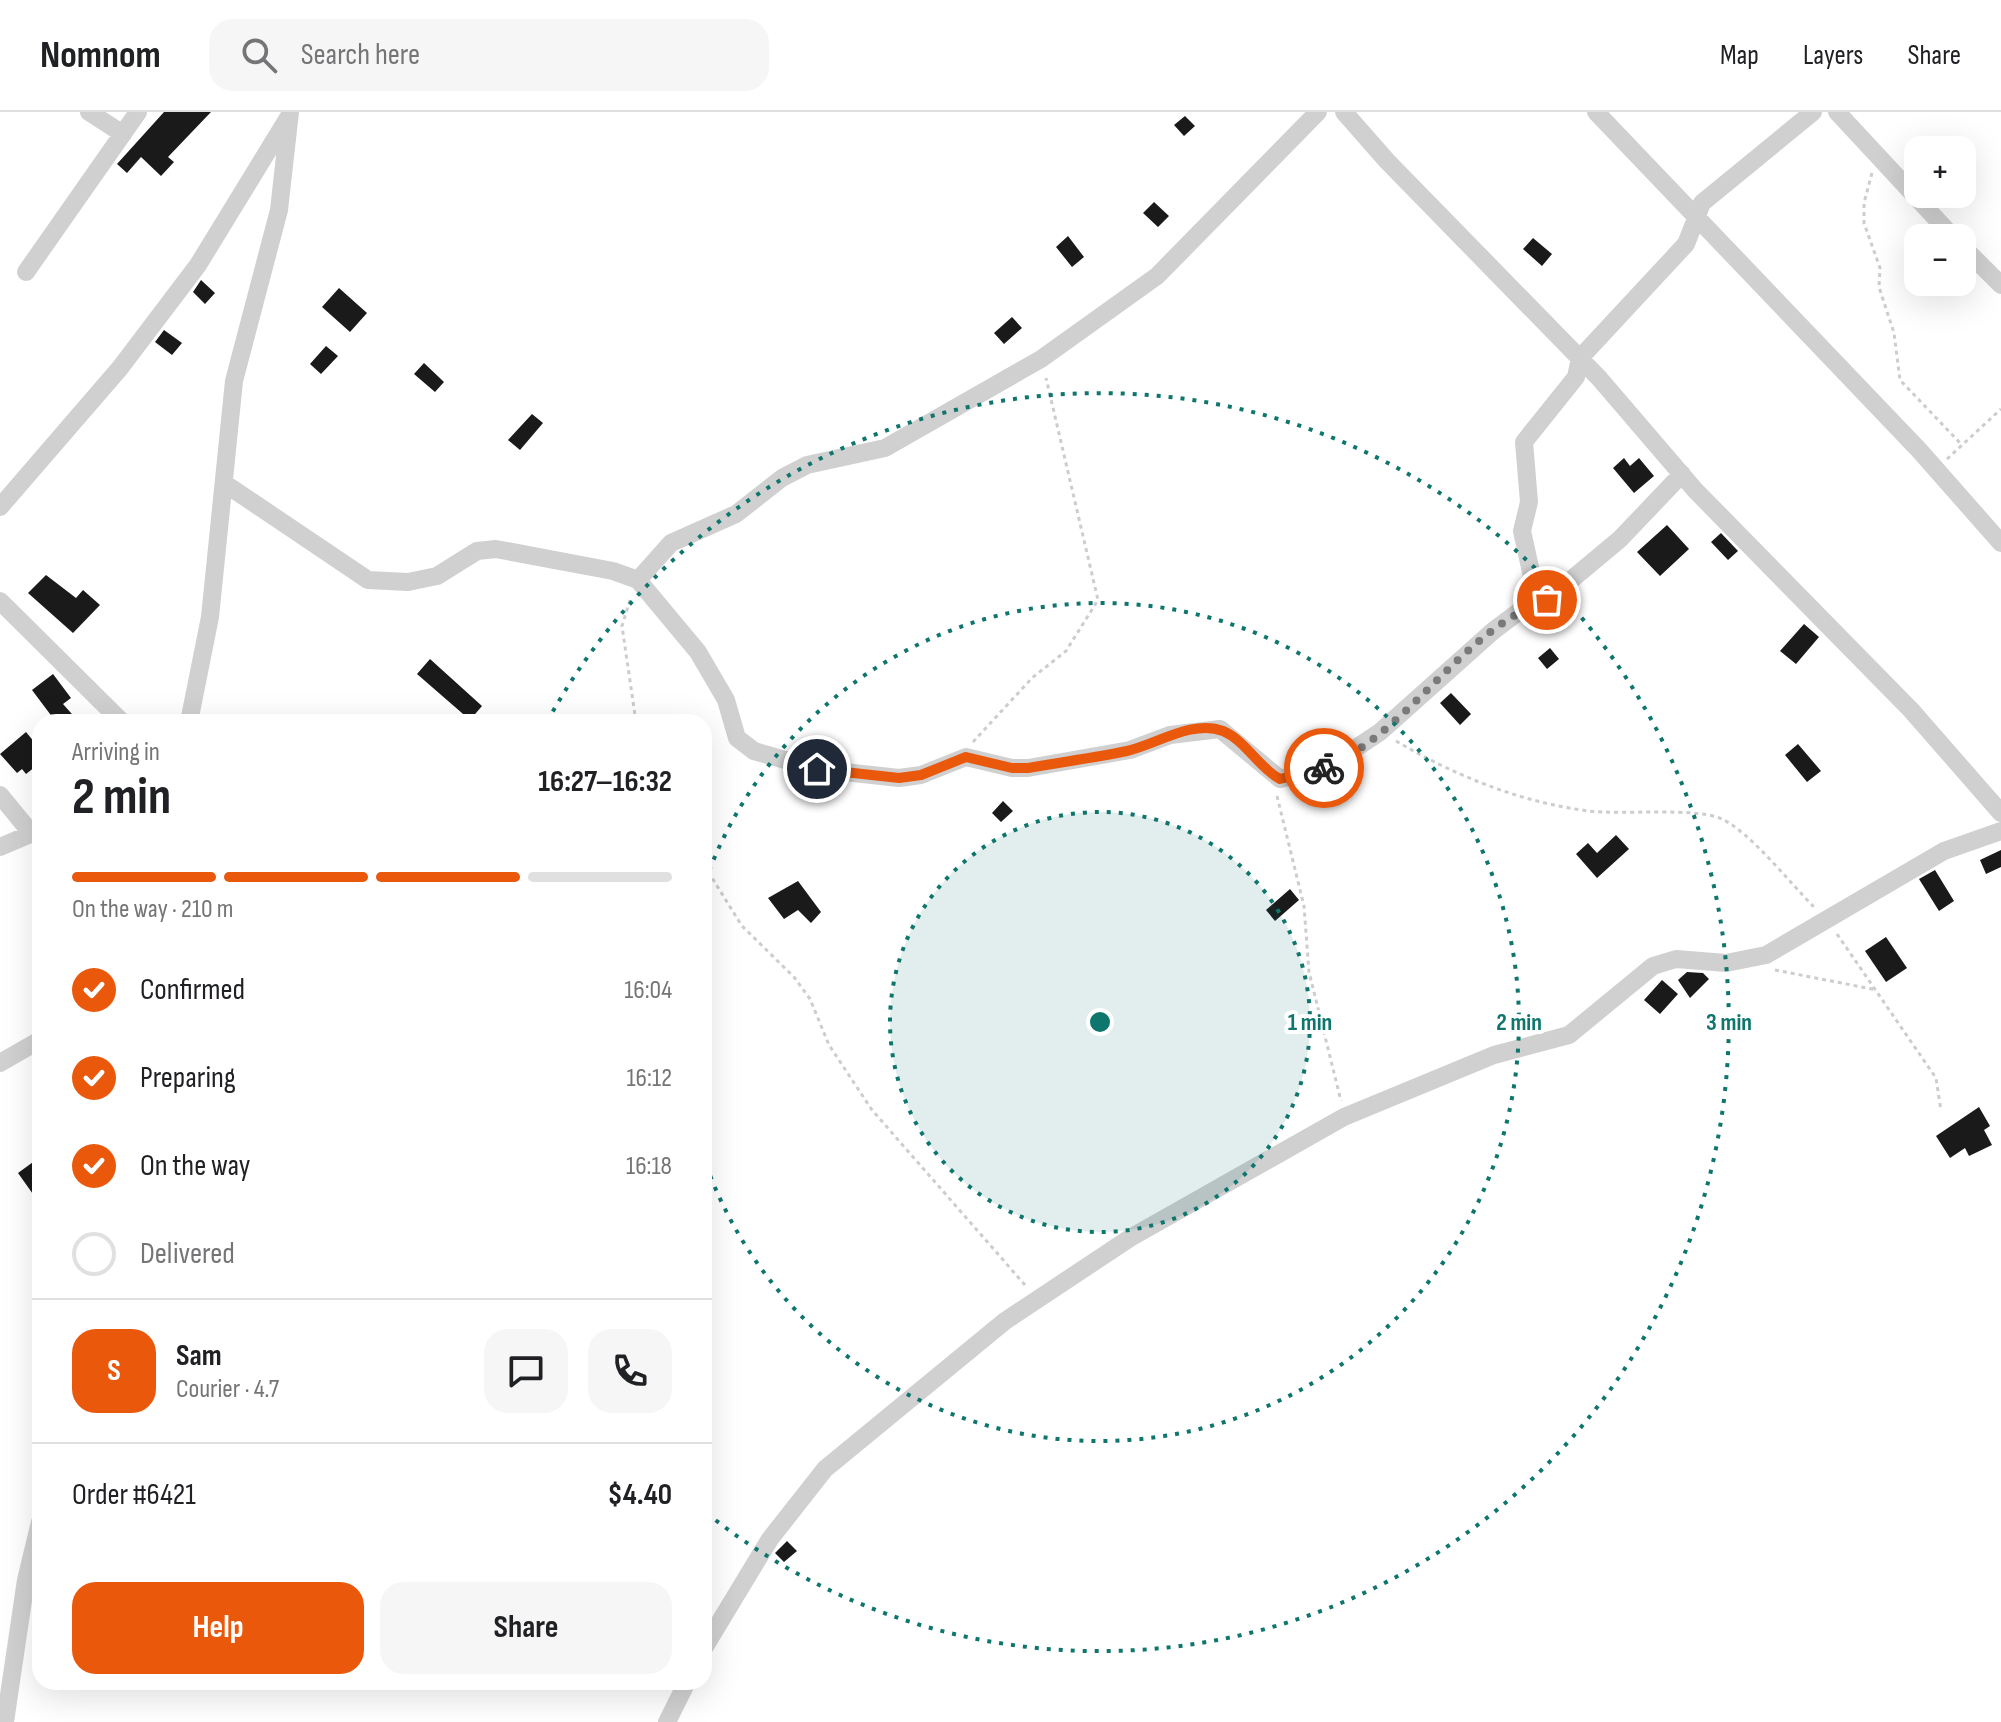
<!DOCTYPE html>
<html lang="en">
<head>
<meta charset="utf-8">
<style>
	:root { --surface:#fff; --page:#f6f6f6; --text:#202124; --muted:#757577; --line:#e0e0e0; --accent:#ea580c }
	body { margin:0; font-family:"Sofia Sans Condensed",sans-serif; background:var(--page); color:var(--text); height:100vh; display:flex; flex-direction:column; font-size:30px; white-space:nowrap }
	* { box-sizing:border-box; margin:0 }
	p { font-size:26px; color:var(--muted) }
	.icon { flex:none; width:44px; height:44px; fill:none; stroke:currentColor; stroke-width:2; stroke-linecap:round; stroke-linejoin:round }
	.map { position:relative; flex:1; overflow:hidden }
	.details { position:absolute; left:32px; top:602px; width:680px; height:976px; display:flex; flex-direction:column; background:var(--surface); border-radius:24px; box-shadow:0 8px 32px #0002 }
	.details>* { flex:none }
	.buttons { position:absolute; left:1904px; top:24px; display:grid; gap:16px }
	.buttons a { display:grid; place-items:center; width:72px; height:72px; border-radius:16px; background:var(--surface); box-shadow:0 8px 32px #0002; font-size:40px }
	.pin { position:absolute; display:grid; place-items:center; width:68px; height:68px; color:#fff; margin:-34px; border:4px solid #fff; border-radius:50%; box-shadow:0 2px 8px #0007 }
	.courier { position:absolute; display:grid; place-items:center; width:80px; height:80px; margin:-40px; border:6px solid #ea580c; border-radius:50%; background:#fff; color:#222; box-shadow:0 2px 10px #0007 }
	.summary em { font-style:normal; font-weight:700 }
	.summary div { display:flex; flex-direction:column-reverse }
	.summary { display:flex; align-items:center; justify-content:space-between; height:136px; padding:0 40px }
	h1 { font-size:52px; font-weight:700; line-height:60px }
	.bar { display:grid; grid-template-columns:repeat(4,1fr); gap:12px 8px; align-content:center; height:96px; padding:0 40px }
	.bar i { height:10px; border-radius:6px; background:var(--line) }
	.bar .active { background:var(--accent) }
	.bar p { grid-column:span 4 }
	.line { display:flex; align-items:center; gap:20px; padding:0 40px; border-top:2px solid var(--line) }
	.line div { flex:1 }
	.round { display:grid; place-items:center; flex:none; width:84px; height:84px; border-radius:24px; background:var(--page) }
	ol { padding:0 40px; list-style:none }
	li { display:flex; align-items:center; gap:24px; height:88px }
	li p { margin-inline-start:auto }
	li .icon { padding:8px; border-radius:50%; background:var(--accent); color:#fff; stroke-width:4 }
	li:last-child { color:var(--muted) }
	li i { width:44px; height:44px; border:4px solid var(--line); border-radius:50% }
	.button { display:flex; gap:16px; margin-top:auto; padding:16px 40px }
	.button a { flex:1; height:92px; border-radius:24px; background:var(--accent); color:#fff; font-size:32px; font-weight:700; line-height:92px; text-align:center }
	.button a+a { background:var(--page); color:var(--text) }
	header { display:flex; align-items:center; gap:48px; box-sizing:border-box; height:112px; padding:0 40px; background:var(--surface); border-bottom:2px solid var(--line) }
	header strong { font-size:38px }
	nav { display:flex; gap:44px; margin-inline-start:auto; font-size:28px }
	.search { width:560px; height:72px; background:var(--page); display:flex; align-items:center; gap:20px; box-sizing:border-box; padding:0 28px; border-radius:24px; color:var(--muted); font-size:30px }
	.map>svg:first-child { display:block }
</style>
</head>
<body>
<header>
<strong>Nomnom</strong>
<div class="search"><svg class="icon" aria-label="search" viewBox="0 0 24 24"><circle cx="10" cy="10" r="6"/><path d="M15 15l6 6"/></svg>Search here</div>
<nav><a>Map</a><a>Layers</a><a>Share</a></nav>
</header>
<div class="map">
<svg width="2001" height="1610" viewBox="0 0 2001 1610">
	<rect width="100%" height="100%" fill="#fff"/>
	<path fill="#1a1a1a" d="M164 0H211L168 45 174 50 161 64 141 45 127 61 117 52Z
		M1185 4 1195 14 1184 24 1174 13Z
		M1154 90 1169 104 1158 115 1143 101Z
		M1068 124 1084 145 1072 155 1056 135Z
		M1533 126 1552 142 1542 154 1523 137Z
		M201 168 215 181 205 192 193 180Z
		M339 176 367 201 350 220 322 195Z
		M1012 205 1022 216 1004 232 994 221Z
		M164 218 182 231 172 243 155 230Z
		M326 234 338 244 321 262 310 252Z
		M424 251 444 270 435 280 414 262Z
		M532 302 543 311 520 338 508 328Z
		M1624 346 1630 354 1639 346 1654 364 1634 381 1613 356Z
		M1667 413 1689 437 1660 464 1637 440Z
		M1721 421 1738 439 1728 448 1711 430Z
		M46 463 76 486 83 478 100 493 73 521 28 481Z
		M1804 512 1819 525 1796 552 1780 539Z
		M1550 536 1559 547 1547 557 1538 546Z
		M430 547 482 594 470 608 417 562Z
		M53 562 71 586 63 592 79 610H56L32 578Z
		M1451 581 1471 602 1460 613 1440 591Z
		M26 620 40 637V651L26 662 22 657 17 661 0 642Z
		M1798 632 1821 659 1807 670 1785 643Z
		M797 664 804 666 814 679 803 688 788 671Z
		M1003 689 1013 699 1001 710 992 701Z
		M1616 723 1629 737 1597 766 1576 742 1588 731 1597 741Z
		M2001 738V755L1986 762 1980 748Z
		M1935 758 1954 789 1939 799 1919 767Z
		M798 769 821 800 811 811 798 798 784 807 768 786Z
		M1290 777 1299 788 1275 809 1266 798Z
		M1886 825 1907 856 1886 870 1865 839Z
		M1687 860 1703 861 1709 867 1690 886 1678 868Z
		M1662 868 1678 882 1660 902 1644 888Z
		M1979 995 1990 1014 1984 1018 1992 1033 1969 1044 1965 1036 1950 1046 1936 1024Z
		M40 1045V1092L18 1061Z
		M787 1429 797 1439 784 1450 775 1441Z"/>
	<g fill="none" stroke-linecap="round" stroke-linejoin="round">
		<path stroke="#cdcdcd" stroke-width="3" stroke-dasharray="4 4" stroke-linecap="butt" d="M1872 61 1864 91V111L1880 156 1879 175 1894 221 1900 268 1962 333
			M1947 347 2001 297
			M630 488 622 514 636 610
			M1396 629C1456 664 1519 690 1589 699 1622 703 1697 695 1722 707 1751 721 1790 771 1814 795
			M973 630 1032 566 1066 539 1098 488 1046 266
			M1277 684 1304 794 1309 860 1341 989
			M704 753 742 814 794 865 810 887 829 933 872 998 1025 1173
			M1837 822 1936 966 1941 999
			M1775 858 1877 878"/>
		<path stroke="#d0d0d0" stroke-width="18" d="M89 0 123 22
			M1344 0 1387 49 1599 266 1695 378 1911 598 2001 701
			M1596 0 1919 338 2001 431
			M1837 0 1954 126
			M1962 134 2001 173
			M26 160 138 0
			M224 371 368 468 408 470 437 464 477 439 496 437 613 459 638 468 698 540 726 588 737 626 754 639 817 657 899 666 921 663 966 645 1012 656H1028L1130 638 1170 623 1220 617 1280 667 1329 654 1380 620 1493 519 1525 495 1547 488 1620 427 1682 362
			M0 395 120 256 198 153 288 6
			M638 468 671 431 736 402 782 366 807 353 885 336 1041 247 1157 164 1318 0
			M0 489 122 610
			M1538 492 1522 419 1529 390 1524 330 1576 265 1580 246 1686 132 1702 91 1813 0
			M189 610 210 505 234 269 279 98 290 0
			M0 683 32 722
			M0 735 40 718
			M0 951 40 928
			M704 1536 770 1427 825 1357 1005 1209 1130 1126 1344 1005 1494 943 1569 923 1653 854 1676 847 1726 851 1766 843 1944 739 2001 719
			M5 1610 26 1468 40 1410
			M667 1610 687 1570"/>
	</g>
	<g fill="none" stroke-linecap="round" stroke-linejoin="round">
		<path stroke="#7a7a7a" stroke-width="8" stroke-dasharray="0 14.4" d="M1324 656C1411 620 1458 520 1547 488"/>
		<path stroke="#ea580c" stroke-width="10" d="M817 657 899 666 921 663 966 645 1012 656H1028C1061 650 1094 646 1127 639 1155 633 1193 607 1223 619 1245 628 1259 656 1280 667L1324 656"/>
	</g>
	<circle cx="1100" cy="910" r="210" fill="#0f766e" fill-opacity=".12"/>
	<g fill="none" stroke="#0f766e" stroke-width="4" stroke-dasharray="4 8">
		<circle cx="1100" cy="910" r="210"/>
		<path d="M705 770A419 419 0 1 1 705 1050"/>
		<path d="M547 610A629 629 0 1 1 704 1399"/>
	</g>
	<circle cx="1100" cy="910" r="12" fill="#0f766e" stroke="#fff" stroke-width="4"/>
	<g font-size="24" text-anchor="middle" font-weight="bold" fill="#0f766e" stroke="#fff" stroke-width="8" stroke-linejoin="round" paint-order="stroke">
		<text x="1310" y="918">1 min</text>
		<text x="1519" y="918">2 min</text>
		<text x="1729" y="918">3 min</text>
	</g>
</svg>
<div class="buttons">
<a>+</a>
<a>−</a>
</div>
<div class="pin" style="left:1547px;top:488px;background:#ea580c"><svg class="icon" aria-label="bag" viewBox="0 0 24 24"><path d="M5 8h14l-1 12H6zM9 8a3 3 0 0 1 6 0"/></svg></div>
<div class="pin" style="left:817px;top:657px;background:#1f2937"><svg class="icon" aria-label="home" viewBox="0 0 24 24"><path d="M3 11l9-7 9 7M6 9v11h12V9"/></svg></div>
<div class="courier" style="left:1324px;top:656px"><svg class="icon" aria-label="bike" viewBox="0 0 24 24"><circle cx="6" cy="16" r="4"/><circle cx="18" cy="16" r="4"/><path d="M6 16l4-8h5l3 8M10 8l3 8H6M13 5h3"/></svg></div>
<section class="details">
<div class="summary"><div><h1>2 min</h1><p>Arriving in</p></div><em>16:27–16:32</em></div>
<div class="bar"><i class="active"></i><i class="active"></i><i class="active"></i><i></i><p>On the way · 210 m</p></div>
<ol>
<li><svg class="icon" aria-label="check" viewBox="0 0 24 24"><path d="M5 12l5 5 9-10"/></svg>Confirmed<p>16:04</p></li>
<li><svg class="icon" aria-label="check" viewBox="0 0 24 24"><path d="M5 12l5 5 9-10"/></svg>Preparing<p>16:12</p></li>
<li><svg class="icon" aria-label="check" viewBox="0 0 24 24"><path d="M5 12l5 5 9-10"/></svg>On the way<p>16:18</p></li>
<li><i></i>Delivered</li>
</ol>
<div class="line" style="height:144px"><b class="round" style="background:var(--accent);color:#fff">S</b><div><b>Sam</b><p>Courier · 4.7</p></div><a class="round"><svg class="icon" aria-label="chat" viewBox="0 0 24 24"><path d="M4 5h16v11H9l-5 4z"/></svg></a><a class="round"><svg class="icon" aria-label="phone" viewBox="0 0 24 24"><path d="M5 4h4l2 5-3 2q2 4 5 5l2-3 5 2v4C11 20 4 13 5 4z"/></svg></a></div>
<div class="line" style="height:104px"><div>Order #6421</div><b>$4.40</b></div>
<div class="button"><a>Help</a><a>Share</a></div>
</section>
</div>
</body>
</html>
